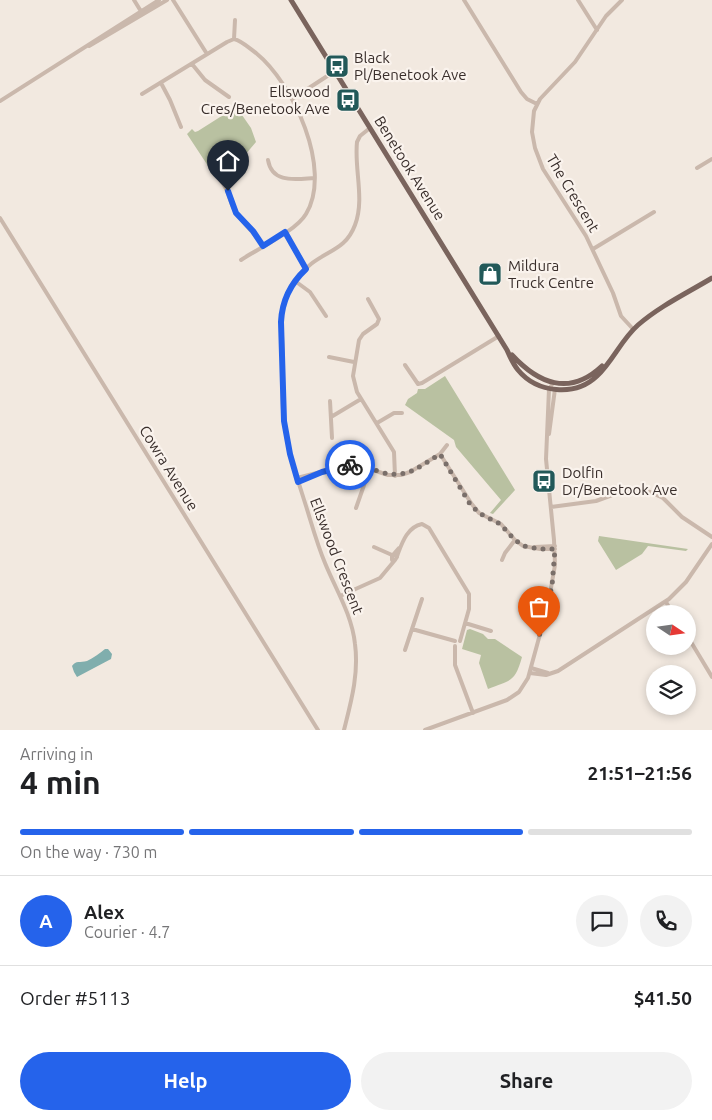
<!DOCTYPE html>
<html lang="en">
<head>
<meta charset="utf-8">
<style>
	:root { --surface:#fff; --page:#f2f2f2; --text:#202124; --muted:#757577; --line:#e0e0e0; --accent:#2563eb }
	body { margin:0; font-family:Ubuntu,sans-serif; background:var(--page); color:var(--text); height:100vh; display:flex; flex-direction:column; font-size:19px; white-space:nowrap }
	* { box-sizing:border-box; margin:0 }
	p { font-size:16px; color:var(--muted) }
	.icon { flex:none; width:28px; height:28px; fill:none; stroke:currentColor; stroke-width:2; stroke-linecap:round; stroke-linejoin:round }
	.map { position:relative; height:730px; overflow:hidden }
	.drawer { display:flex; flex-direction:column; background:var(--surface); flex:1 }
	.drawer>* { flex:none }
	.needle { width:32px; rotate:103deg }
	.buttons { position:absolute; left:646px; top:605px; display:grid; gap:10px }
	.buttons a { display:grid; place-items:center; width:50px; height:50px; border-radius:50%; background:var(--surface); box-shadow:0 2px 8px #0003; font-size:25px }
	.pin { position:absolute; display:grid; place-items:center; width:42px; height:42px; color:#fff; margin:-51px -21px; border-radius:50% 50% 50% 0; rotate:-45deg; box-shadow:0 0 5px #0007 }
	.pin .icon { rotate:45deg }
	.courier { position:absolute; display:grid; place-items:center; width:50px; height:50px; margin:-25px; border:4px solid #2563eb; border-radius:50%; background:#fff; color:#222; box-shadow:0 1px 6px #0007 }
	.overview em { font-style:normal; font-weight:700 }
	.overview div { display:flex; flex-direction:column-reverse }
	.overview { display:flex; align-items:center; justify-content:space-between; height:85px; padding:0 20px }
	h1 { font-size:32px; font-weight:700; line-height:38px }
	.bar { display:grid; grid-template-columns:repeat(4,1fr); gap:8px 5px; align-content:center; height:60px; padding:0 20px }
	.bar i { height:6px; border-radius:4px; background:var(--line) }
	.bar .selected { background:var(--accent) }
	.bar p { grid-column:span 4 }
	.line { display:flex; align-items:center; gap:12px; padding:0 20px; border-top:1px solid var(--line) }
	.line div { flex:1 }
	.round { display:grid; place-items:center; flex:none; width:52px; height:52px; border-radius:26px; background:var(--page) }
	.cta { display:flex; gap:10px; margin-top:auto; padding:10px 20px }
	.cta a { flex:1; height:58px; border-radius:30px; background:var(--accent); color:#fff; font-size:20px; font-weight:700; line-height:58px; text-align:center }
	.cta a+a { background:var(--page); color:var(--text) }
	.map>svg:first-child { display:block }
</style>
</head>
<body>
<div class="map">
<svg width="712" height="730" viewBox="0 0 712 730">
	<rect width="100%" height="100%" fill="#f2e9e0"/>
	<path fill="#b9c1a1" d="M235 105 251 128 256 142 245 155 215 173 210 169 187 134 192 129 195 132 198 131 228 112Z
		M445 376 515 490 493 514 490 513 501 500 456 447 454 440 405 405 408 399 417 393 418 389H425Z
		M599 536 688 549 686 551 648 546 642 554 616 570 598 541Z
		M470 629 483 634 488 639H495L522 657C515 682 511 680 488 689L479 663 481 655 462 649 467 630Z"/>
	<path fill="#80aead" d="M105 649H108L112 654 111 659 77 677 74 672 72 666C76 660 80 663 87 661 93 658 100 653 105 649Z"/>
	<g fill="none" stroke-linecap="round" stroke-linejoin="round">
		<path stroke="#cab8ac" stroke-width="4" d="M134 0 142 13
			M173 0 207 54
			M464 0 521 92 527 99 537 104
			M578 0 597 30
			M622 0 606 16 575 62 540 99 534 111 532 132 535 148 543 169 586 236 613 293 621 316 633 329
			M234 39 235 20
			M89 46 167 0
			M192 64 205 80 229 97
			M161 83 170 100 181 127
			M142 94 227 42 234 39C242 41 249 48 256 53 293 83 333 169 306 214 296 231 259 248 241 260
			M292 99 335 71
			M0 101 159 0
			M268 160C272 184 296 179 314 178
			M697 168 712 159
			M221 181C229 190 229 201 235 211 243 224 255 233 263 246
			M0 218 318 730
			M285 232 306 269
			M593 249 654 212
			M295 281 310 292 326 316
			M368 299 379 319 377 324 363 334 359 340 353 376 357 392 394 452 395 476
			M329 357 354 362
			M405 365 418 384 422 383 499 336
			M330 401 332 438
			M331 417 361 399
			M377 423 394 413H402
			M549 434 555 389
			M440 454 471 503 479 513 501 524 515 540 523 546 540 549H555
			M297 478 352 464 361 466 388 475H401L410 472 440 454 447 445
			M298 482 315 475
			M551 507 596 501 626 490H642L650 492 663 498 682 517 712 537
			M356 508 370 468
			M374 547 392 555
			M535 547 555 546
			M394 554 397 557 395 560H392V556L399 548
			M397 556C402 543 407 527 422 524L429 528 469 594V609L460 641
			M502 560 505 553 515 540
			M340 596 380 578 395 560
			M666 602 673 614
			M465 623 491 631
			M412 629 455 641
			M688 637 712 677
			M455 646V665L473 713
			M405 650 422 599
			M531 668 548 673
			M530 673 546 675 558 671 669 599 686 582 712 544
			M344 730C351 702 359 674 355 644 352 615 336 590 325 563 317 544 312 525 306 506 296 474 285 443 283 410 282 394 283 377 283 361 282 320 275 294 311 264 329 250 346 249 355 225 365 199 354 169 357 142L360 136 370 128
			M425 730 507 700 519 692 528 678 548 605 555 565 554 540 546 459 549 389 553 383"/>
		<path stroke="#7a645d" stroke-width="5" d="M291 0 507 350C510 357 513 364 518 370 537 393 575 397 597 376 613 361 621 340 638 325 660 306 687 293 712 278
			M512 355C538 383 569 397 602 366"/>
	</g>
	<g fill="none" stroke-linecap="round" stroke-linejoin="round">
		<path stroke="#7a6f6a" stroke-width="5" stroke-dasharray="0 9" d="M350 465C361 465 371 469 381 472 406 480 420 466 440 454L470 504 479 513 500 524 515 540 524 546 540 549H555L552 586 539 637"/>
		<path stroke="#2563eb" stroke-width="6" d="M228 191 236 213 253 231 263 246 285 232 306 269C291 283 282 301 281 322L284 421 290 454 298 482 322 472 350 465"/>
	</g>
	<defs>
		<g id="bus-square" transform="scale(1.25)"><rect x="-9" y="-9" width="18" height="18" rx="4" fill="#225959" stroke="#faf3ed"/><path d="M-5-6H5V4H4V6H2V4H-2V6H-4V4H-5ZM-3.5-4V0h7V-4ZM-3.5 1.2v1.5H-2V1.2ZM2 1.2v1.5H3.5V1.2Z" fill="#fff"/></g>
		<g id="shop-square" transform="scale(1.25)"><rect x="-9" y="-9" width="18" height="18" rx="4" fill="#225959" stroke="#faf3ed"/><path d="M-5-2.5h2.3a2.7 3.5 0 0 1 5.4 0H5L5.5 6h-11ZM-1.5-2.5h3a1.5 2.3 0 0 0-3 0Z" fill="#fff"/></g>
	</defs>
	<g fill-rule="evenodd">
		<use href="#bus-square" x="337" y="66"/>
		<use href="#bus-square" x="348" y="100"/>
		<use href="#shop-square" x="490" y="274"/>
		<use href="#bus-square" x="544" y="481"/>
	</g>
	<g text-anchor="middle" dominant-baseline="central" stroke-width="4.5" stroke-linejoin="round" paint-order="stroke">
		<g font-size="15" fill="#392e2b" stroke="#faf3ed" text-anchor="start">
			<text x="354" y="57">Black<tspan x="354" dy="17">Pl/Benetook Ave</tspan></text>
			<text x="330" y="91" text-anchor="end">Ellswood<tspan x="330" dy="17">Cres/Benetook Ave</tspan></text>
			<text x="508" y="265">Mildura<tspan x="508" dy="17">Truck Centre</tspan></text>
			<text x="562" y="472">Dolfin<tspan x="562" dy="17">Dr/Benetook Ave</tspan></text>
		</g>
		<g font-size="15" fill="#392e2b" stroke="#faf3ed">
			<text transform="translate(410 168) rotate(58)">Benetook Avenue</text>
			<text transform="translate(573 193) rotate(59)">The Crescent</text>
			<text transform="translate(169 468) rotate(58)">Cowra Avenue</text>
			<text transform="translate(337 556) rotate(69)">Ellswood Crescent</text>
		</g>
	</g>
</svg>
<div class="buttons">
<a><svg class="needle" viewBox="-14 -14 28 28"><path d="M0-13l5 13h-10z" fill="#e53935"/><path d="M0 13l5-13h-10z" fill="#757577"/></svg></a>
<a><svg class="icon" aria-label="layers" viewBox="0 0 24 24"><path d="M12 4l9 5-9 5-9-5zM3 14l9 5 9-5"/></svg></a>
</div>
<div class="pin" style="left:539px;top:637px;background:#ea580c"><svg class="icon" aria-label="bag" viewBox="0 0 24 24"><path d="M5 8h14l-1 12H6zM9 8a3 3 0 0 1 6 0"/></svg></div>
<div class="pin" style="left:228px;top:191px;background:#1f2937"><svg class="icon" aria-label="home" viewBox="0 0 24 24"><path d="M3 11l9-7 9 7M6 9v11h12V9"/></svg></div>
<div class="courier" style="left:350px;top:465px"><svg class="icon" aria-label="bike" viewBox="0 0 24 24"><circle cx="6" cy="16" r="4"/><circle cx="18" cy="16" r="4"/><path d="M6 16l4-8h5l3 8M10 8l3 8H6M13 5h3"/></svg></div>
</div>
<section class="drawer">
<div class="overview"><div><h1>4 min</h1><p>Arriving in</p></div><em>21:51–21:56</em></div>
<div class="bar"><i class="selected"></i><i class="selected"></i><i class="selected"></i><i></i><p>On the way · 730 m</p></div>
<div class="line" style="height:90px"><b class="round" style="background:var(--accent);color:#fff">A</b><div><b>Alex</b><p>Courier · 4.7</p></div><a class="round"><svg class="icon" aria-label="chat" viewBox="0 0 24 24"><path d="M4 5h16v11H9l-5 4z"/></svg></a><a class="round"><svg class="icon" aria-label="phone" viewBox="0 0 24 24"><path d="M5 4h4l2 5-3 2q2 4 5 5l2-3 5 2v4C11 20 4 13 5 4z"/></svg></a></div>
<div class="line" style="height:65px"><div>Order #5113</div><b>$41.50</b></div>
<div class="cta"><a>Help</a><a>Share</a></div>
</section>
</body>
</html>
